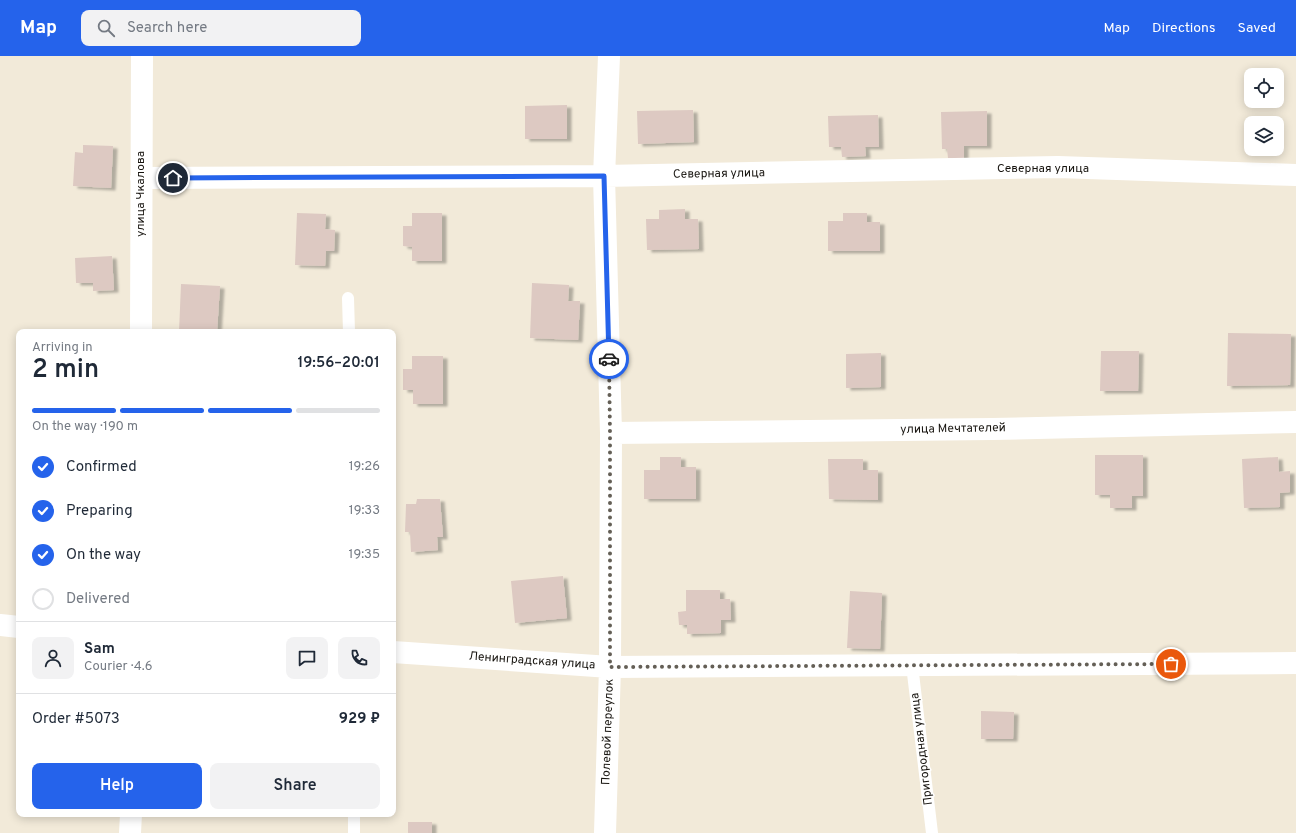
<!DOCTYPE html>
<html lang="en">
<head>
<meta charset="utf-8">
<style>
	:root { --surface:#fff; --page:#f2f2f3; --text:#1f2937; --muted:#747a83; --line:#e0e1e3; --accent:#2563eb }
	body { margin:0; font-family:Overpass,sans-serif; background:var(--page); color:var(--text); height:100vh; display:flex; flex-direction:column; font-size:15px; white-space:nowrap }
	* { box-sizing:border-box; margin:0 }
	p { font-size:13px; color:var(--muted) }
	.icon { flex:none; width:22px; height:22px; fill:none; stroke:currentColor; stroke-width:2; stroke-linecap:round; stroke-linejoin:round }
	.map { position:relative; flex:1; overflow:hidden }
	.side { position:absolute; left:16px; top:273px; width:380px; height:488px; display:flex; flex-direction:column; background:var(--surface); border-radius:8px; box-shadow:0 2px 10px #0003 }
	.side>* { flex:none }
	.buttons { position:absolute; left:1244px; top:12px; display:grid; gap:8px }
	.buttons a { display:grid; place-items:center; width:40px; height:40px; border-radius:8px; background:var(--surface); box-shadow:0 2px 10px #0003; font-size:20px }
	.pin { position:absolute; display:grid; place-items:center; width:34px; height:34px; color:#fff; margin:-17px; border:2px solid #fff; border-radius:50%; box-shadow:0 1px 4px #0007 }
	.courier { position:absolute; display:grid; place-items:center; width:40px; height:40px; margin:-20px; border:3px solid #2563eb; border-radius:50%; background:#fff; color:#222; box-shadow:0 1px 5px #0007 }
	.headline em { font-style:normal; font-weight:600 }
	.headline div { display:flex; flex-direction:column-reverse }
	.headline { display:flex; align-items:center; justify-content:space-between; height:68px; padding:0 16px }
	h1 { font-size:26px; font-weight:600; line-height:30px }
	.bar { display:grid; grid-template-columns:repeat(4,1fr); gap:6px 4px; align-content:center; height:48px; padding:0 16px }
	.bar i { height:5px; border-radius:3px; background:var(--line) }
	.bar .on { background:var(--accent) }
	.bar p { grid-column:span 4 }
	.line { display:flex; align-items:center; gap:10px; padding:0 16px; border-top:1px solid var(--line) }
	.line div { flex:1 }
	.round { display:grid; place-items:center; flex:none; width:42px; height:42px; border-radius:8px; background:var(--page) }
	ol { padding:0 16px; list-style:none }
	li { display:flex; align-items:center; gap:12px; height:44px }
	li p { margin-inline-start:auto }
	li .icon { padding:4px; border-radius:50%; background:var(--accent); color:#fff; stroke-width:4 }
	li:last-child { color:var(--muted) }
	li i { width:22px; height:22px; border:2px solid var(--line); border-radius:50% }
	.primary-button { display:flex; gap:8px; margin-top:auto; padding:8px 16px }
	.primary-button a { flex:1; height:46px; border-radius:8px; background:var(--accent); color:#fff; font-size:16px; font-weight:600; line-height:46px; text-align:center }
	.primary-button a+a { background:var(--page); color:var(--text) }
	header { display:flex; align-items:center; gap:24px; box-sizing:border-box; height:56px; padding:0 20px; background:var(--accent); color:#fff }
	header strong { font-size:19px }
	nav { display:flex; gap:22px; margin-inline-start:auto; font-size:14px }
	.search { width:280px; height:36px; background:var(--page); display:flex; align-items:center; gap:10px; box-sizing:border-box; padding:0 14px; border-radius:8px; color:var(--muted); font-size:15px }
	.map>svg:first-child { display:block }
</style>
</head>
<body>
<header>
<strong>Map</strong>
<div class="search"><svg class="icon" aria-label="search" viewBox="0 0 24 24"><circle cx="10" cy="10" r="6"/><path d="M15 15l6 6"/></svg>Search here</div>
<nav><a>Map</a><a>Directions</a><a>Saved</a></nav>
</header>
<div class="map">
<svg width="1296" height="777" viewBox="0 0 1296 777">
	<defs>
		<filter id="shadow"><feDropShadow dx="4.5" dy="2.5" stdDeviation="1" flood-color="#0004"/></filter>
	</defs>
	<rect width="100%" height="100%" fill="#f2ead9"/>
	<path fill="#ddc9c2" filter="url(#shadow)" d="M567 49V83H525V50Z
		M693 54 694 86 638 88 637 55Z
		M987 55V90H964V102H948L947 93H942L941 56Z
		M878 59 879 91H865L866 100 842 101 841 91H829L828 60Z
		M83 89 113 90 111 132 73 130 75 96 83 97Z
		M685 153V163H698L699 193 647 194 646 163H659V154Z
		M297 157 326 158 325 173 335 174 334 195H326L325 210 295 209Z
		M412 157H442V205H412V191L403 190V170H412Z
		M843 157H867V166H880V195H828V165H843Z
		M112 200 114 234 93 235V227H76L75 202Z
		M532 227 569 229 568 245H580L578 284 530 282Z
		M181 228 220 230 217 276H179Z
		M1228 277 1291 278 1290 329 1227 330Z
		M1101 295H1139L1138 335H1100Z
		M881 297V331L846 332V298Z
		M412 300H443V348H413V334H403V313H412Z
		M1095 399H1143V440H1132V452H1110V439H1095Z
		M660 401H681V411H696V443H644V414H660Z
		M1278 401 1279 416 1290 415V436L1280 437V451L1244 452 1242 403Z
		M828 403H863V414H878V444L829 443Z
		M417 443H440L443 481H437L438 494 411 496 410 476H405L406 448H416Z
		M563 520 567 562 515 567 511 525Z
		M686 534H720V543H730L731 564H721V577L687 578V569H679L678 556 686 555Z
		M850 535 882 537 880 593 847 592Z
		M981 655 1014 656 1013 683H981Z
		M408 766H432V777H408Z"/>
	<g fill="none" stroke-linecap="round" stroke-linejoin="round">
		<path stroke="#fff" stroke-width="12" d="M348 242 349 276
			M912 609 932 777
			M354 777V758"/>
		<path stroke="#fff" stroke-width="22" d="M141 122 604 120 1058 111 1296 119
			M141 276 142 0
			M611 377 992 373 1296 366
			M0 569 19 571
			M393 596 610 611 1296 607
			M130 777 131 758
			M605 777 610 611 611 377 604 120 609 0"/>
	</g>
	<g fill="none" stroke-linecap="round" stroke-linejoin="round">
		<path stroke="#645f56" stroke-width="4" stroke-dasharray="0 7.2" d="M609 303 610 377V611L1171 608"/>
		<path stroke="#2563eb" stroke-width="5" d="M173 122 604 120 609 303"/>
	</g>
	<g text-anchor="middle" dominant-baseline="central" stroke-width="3" stroke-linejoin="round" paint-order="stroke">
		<g font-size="12" fill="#17140f" stroke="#fff">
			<text x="1043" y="113">Северная улица</text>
			<text transform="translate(719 118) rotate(-1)">Северная улица</text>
			<text transform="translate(141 138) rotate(-90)">улица Чкалова</text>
			<text transform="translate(953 373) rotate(-1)">улица Мечтателей</text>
			<text transform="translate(532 605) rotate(4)">Ленинградская улица</text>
			<text transform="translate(608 676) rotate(-88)">Полевой переулок</text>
			<text transform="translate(922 693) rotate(-97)">Пригородная улица</text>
		</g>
	</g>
</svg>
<div class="buttons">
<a><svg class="icon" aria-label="locate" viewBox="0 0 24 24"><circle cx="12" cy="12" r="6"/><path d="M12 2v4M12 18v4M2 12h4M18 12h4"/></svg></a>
<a><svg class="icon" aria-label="layers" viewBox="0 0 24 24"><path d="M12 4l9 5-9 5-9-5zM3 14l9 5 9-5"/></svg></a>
</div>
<div class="pin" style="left:1171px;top:608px;background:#ea580c"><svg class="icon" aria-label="bag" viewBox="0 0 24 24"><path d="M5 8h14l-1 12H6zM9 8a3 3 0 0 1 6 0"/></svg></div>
<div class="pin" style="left:173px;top:122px;background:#1f2937"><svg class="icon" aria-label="home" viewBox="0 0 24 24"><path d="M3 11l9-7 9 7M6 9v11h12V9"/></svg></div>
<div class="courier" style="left:609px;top:303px"><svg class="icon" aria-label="car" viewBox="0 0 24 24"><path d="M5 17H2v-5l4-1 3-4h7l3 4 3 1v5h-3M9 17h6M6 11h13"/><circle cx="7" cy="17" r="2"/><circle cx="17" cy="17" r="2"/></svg></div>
<section class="side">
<div class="headline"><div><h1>2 min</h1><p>Arriving in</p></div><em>19:56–20:01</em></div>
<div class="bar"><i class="on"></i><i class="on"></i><i class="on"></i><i></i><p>On the way · 190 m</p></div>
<ol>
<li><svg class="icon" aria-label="check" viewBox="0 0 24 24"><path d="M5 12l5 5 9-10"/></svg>Confirmed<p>19:26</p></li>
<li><svg class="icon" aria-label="check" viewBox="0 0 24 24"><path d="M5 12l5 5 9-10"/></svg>Preparing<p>19:33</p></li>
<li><svg class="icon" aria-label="check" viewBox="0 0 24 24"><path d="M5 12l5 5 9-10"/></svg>On the way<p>19:35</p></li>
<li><i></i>Delivered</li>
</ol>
<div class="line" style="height:72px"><a class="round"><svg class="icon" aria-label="person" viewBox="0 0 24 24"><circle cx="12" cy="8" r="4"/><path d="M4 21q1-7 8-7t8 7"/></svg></a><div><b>Sam</b><p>Courier · 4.6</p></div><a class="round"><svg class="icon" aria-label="chat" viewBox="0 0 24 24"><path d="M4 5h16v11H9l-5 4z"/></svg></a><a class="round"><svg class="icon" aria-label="phone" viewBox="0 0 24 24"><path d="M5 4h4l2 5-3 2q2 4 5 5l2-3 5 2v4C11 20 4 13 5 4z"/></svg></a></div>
<div class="line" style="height:52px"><div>Order #5073</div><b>929 ₽</b></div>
<div class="primary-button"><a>Help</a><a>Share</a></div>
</section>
</div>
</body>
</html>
